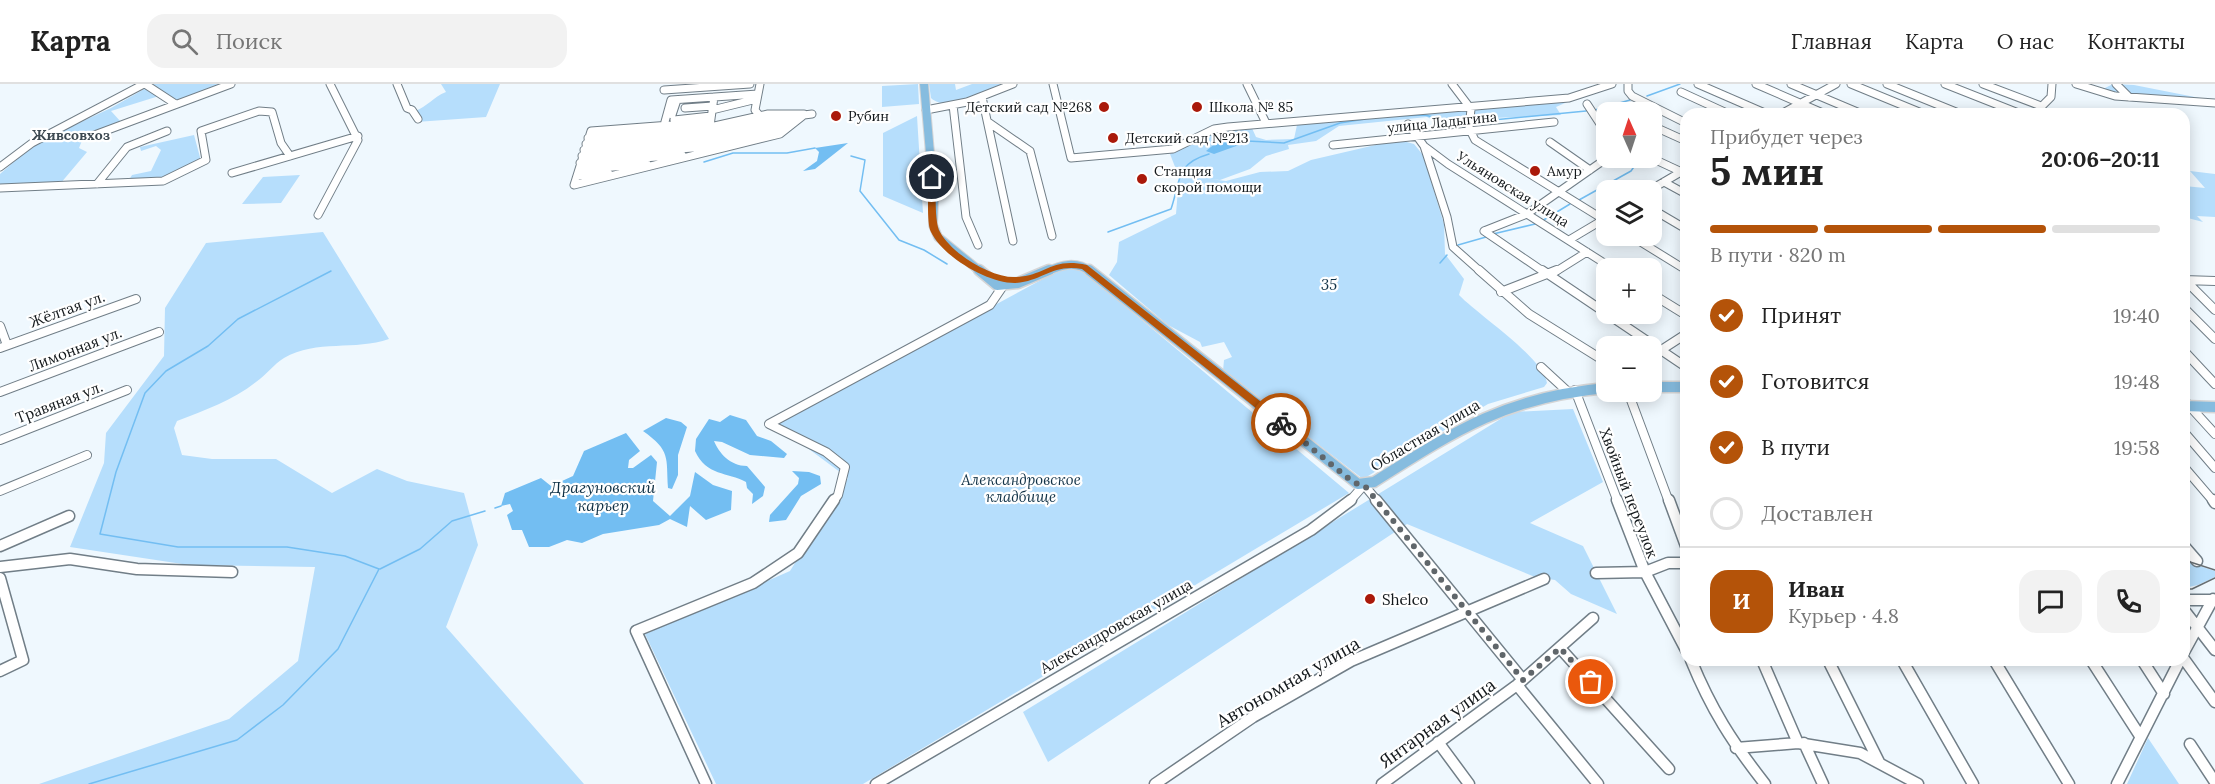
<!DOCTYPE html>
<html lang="ru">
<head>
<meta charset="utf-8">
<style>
	:root { --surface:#fff; --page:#f2f2f2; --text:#222; --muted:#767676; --line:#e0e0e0; --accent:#b45309 }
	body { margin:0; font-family:Lora,serif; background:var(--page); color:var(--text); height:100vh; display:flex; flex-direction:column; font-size:22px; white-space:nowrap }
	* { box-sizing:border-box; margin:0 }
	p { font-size:20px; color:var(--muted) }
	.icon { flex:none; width:33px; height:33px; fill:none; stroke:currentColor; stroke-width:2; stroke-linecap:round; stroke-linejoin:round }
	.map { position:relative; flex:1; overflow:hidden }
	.details { position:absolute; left:1680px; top:24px; width:510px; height:558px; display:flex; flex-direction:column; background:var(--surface); border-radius:18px; box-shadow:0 3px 15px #0003 }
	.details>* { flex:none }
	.needle { width:39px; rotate:357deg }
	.controls { position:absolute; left:1596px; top:18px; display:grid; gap:12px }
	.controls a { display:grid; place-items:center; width:66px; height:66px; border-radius:12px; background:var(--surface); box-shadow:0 3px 15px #0003; font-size:30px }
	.pin { position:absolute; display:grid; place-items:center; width:51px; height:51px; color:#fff; margin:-26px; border:3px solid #fff; border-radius:50%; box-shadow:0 2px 6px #0007 }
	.courier { position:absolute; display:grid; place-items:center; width:60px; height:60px; margin:-30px; border:4px solid #b45309; border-radius:50%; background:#fff; color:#222; box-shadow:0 2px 8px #0007 }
	.head em { font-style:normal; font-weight:700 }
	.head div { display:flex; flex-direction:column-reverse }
	.head { display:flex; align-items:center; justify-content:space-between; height:102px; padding:0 30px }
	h1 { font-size:39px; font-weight:700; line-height:45px }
	.bar { display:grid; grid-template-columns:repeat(4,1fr); gap:9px 6px; align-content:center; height:72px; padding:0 30px }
	.bar i { height:8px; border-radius:4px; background:var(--line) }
	.bar .on { background:var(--accent) }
	.bar p { grid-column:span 4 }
	.line { display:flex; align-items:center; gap:15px; padding:0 30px; border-top:2px solid var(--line) }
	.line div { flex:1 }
	.round { display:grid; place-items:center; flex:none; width:63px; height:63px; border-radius:18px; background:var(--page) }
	ol { padding:0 30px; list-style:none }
	li { display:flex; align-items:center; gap:18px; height:66px }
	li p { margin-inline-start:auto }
	li .icon { padding:6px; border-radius:50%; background:var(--accent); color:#fff; stroke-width:4 }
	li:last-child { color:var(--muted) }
	li i { width:33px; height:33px; border:3px solid var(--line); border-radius:50% }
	header { display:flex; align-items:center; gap:36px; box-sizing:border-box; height:84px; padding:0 30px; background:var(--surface); border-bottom:2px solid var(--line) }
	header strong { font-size:28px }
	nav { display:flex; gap:33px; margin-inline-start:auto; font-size:21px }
	.search { width:420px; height:54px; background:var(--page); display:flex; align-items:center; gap:15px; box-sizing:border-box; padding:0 21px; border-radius:18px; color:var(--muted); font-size:22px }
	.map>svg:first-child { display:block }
</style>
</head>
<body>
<header>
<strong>Карта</strong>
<div class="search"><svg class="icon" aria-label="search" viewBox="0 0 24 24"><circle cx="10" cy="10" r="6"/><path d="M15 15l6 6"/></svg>Поиск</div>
<nav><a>Главная</a><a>Карта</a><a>О нас</a><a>Контакты</a></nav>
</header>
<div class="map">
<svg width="2215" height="700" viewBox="0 0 2215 700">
	<rect width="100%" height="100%" fill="#eff8fe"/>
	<path fill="#b6defc" d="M151 0H228L177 17Z
		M441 0H500L486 33 416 38 422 34 415 27C427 23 433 13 446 8Z
		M918 0 919 20 882 23V2Z
		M929 0H955L956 6 972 0H1003C985 8 948 30 931 14Z
		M2113 0 2134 1 2215 17 2155 15 2099 7Z
		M146 4 159 12 111 27 121 38 83 54 79 64 87 68 60 100 0 103V90L25 68 49 53 111 24Z
		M1574 15 1556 23 1561 31 1494 34 1471 40 1473 23Z
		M1426 26 1442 29 1466 26 1468 32 1464 40 1445 42 1427 33 1339 42 1316 57 1288 61 1289 65 1266 72 1250 85 1220 96 1209 95 1226 97 1260 88 1288 87 1311 76 1384 59 1403 57 1414 60 1423 71 1444 140 1445 170 1464 195 1459 211C1478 231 1543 273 1547 299L1544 303 1488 320 1363 395 1223 287 1224 276 1232 273 1224 258 1202 263 1200 258 1168 241 1109 191 1117 178 1119 158 1176 130 1179 93 1170 70 1217 47 1251 42 1256 53 1266 56 1294 55 1297 41 1307 37Z
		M917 32 923 129 883 112V49Z
		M194 51 201 77 170 95 129 96 132 91 151 87 161 66 156 62 141 67 140 63Z
		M2190 87 2215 90V133L2197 132 2203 138 2184 133V102L2205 104Z
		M300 91 281 119 242 120 263 93Z
		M323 148 389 255C355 267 317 255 284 274 274 280 266 291 256 298 232 317 205 326 177 337L174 344 182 371 212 375H276L332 409 377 385 407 397 464 409 478 461 446 543 584 700H39L229 635 298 577 315 483 189 481 70 463 104 379 106 349 164 272 165 224 206 159Z
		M1067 182H1077L1349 409 863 700H716L645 550 790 487 848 394 775 340Z
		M1573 325 1603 398 1530 439 1583 462 1617 530 1571 510 1555 496 1535 493 1407 440 1048 678 1023 628 1512 328Z
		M2184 477 2215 487V493L2198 501 2184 504Z
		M2148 654 2179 700H2127Z"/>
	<path fill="#73bef2" d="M1222 54H1233L1239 61 1214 70 1206 67Z
		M848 59 815 85 803 87 817 77 819 68 815 64Z
		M730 331 746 336 757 352 771 357 787 370 784 374 750 371 722 358 714 357C719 369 730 382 747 382L765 403 763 412 752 420 753 410 747 404 746 398C728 388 706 392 695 367L696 355 709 335 720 338Z
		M666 334 681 338 687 343 678 371V391L672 405 668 404C666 373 671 367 643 347Z
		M626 349 640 367 629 376 628 384H633L651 371 657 378 653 417 670 432 690 412 695 388 713 401 732 407 731 426 706 436 690 422 687 443 670 435 659 441 603 450 582 459 567 456 549 463H529L522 446H512L507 431 513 427 510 420 501 422 505 409 541 394 551 402 573 392 584 367Z
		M792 387 809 388 820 392 821 400 801 412 786 436 769 438 770 431 798 400 799 394Z"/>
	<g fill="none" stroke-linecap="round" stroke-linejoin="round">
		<path stroke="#73bef2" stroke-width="1.5" d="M1647 12 1680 0
			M1624 19 1634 28
			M1595 26 1630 16
			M1397 32 1425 31 1437 34
			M1483 37 1586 27
			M1247 57 1284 59 1340 39 1365 35
			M851 72 865 76 860 107 899 156 924 166 947 180
			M704 78 733 69H787L815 64
			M1579 116 1631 87 1640 74
			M1542 137 1570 120
			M1108 148 1171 125C1181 96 1175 80 1209 70
			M1493 150 1535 140
			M1458 161 1486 153
			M1440 179 1447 171
			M495 424 501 422
			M380 485 420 465 452 437 485 427
			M89 700 237 656 283 621 338 565 379 485 345 472 287 463H178L100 450 116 388 145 309 166 287 208 262 238 235 331 187"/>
		<g stroke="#717e87" stroke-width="9">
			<path id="minor-far2" d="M145 0 174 19
				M397 0 407 24 412 26 418 35
				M1053 0 1071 74 1173 65 1214 45 1228 43 1569 14 1612 0
				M1247 0 1266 39
				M1452 0 1471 25 1469 44 1475 56 1606 137
				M1628 0V7L1632 12 1686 39
				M1698 0 1767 30
				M1756 0 1825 30
				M1791 0 1862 30
				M1851 0 1924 30
				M1887 0 1961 30
				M1945 0 2021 30
				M1983 0 2041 22
				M2076 0 2115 12 2215 19
				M2116 0 2129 13
				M664 6 750 0
				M1681 8 1729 30
				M982 13 1013 157
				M1587 20 1606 49
				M953 21 966 133 978 161
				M685 24 713 22
				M712 26 757 15
				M926 26 967 18 1013 0
				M1781 30 1836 0
				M2034 30 2051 13 2052 0
				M672 31 677 16
				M759 31 755 26 760 0
				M674 36 711 32
				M710 38 591 47 574 101 780 50 804 31 812 30
				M988 38 1030 67 1052 152
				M1408 40 1424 62 1448 80 1612 184
				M710 42 714 13
				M710 43 768 30H804
				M1655 43 1686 57
				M663 45 671 16 758 10
				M89 53 231 0
				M588 54 709 45
				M1550 58 1590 86
				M586 60 706 51 781 32
				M1333 61 1554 38
				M1424 62 1447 133 1453 163 1481 188
				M584 66 707 57 799 33
				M582 72 707 63 789 42
				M1658 77 1686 90
				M580 79 682 71
				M0 83 32 59 144 0
				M579 86 647 80
				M232 89 358 52
				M577 92 609 90
				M1664 98 1686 110
				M97 100 127 63 167 47
				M0 104 163 97 206 76 201 47 259 27 272 28 281 59 290 72
				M1650 106 1686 85
				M1652 125 1686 145
				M318 131 358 56 330 0
				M1484 147 1544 188
				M1484 147 1527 130 1607 74
				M1631 152 1686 186
				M1569 156 1606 134
				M1555 188 1587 168"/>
		</g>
		<g stroke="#717e87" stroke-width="10">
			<path id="minor-far1" d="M1479 186 1529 230 1606 278
				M1542 186 1686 283
				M2184 195 2215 226
				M2184 196 2215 197
				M1501 208 1557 186
				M1652 210 1686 231
				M2184 224 2215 255
				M0 242 7 261
				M0 264 136 215
				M2184 267 2215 300
				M1652 272 1686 250
				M1541 283 1567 307
				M1575 306 1618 418
				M0 308 159 248
				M1628 308 1669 418
				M2184 316 2215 350
				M2184 348 2215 384
				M0 356 127 306
				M2184 383 2214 418
				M0 407 87 371
				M833 418 838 411 845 383 826 368 769 340 990 221 1003 202
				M1349 418 1364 401 1378 418"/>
		</g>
		<g stroke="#717e87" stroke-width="13">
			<path id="minor" d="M1376 416 1523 596
				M1617 416 1645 488 1686 566
				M1669 416 1686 462
				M2213 416 2215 419
				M0 462 69 432
				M2184 462 2197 477
				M0 483 70 475 137 485 232 488
				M1596 489 1645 488 1668 479H1686
				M0 494 23 576 0 587
				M2184 516H2215
				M2184 526 2215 566
				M1560 564 1669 685
				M2184 568 2213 515
				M2184 575 2215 618
				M1691 576C1711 625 1732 658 1765 700
				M1762 576 1798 659
				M1828 576 1879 678
				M1902 576 1973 700
				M1994 576 2069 700
				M2091 576 2140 652
				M2142 576 2164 610
				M1517 601 1598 700
				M1438 658 1469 700
				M1804 659 1823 700
				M2190 660 2215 698
				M1736 664 1798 659 1860 669 1918 700
				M706 700 636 547 753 499 798 469 834 416
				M876 700 1311 446 1351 416
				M1155 700 1253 633 1351 577 1544 495
				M1382 700 1517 601 1593 534
				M2117 700 2180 576"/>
		</g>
		<g stroke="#d5d5d6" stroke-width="10">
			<path id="major-far1" d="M924 0 934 115 933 141 938 153 981 188
				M1046 188C1061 181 1076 176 1091 188"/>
		</g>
		<g stroke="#d5d5d6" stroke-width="13">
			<path id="major" d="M979 186 997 201 1018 199 1049 186
				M1089 186 1358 400 1374 398C1456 346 1507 313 1606 304
				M1652 303H1686
				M2184 322 2215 323"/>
		</g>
		<use href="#minor-far2" stroke="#fff" stroke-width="7"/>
		<use href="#minor-far1" stroke="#fff" stroke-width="8"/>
		<use href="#minor" stroke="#fff" stroke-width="10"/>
		<use href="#major-far1" stroke="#86bcdf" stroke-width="8"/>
		<use href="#major" stroke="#86bcdf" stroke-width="10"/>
		<path stroke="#676e72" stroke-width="1.5" d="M2184 476 2215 486
			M2184 505H2192L2215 494"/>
	</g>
	<path fill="#b45309" d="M932 91 936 93C936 105 934 138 940 148 951 169 992 195 1017 193 1047 191 1051 173 1087 181L1284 336V341H1277L1082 185C1052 180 1043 197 1016 199 989 200 943 173 931 148 926 138 929 106 928 93Z"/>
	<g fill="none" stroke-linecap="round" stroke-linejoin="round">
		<path stroke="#60666a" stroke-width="6" stroke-dasharray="0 10.8" d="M1281 339 1354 399 1364 401 1523 596 1560 564 1591 598"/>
	</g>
	<g fill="#aa190a" stroke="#fff" stroke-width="2">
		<circle cx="1104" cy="23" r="6"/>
		<circle cx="1197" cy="23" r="6"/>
		<circle cx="836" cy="32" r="6"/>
		<circle cx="1113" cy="54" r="6"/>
		<circle cx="1535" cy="87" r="6"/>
		<circle cx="1142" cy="95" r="6"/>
		<circle cx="1370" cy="515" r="6"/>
	</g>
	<g text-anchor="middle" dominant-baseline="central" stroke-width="4.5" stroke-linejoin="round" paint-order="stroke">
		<g font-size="14" fill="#13181b" stroke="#fff" text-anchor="start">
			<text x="1092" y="23" text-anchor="end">Детский сад №268</text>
			<text x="1209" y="23">Школа № 85</text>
			<text x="848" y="32">Рубин</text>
			<text x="1125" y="54">Детский сад №213</text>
			<text x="1154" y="87">Станция<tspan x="1154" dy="16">скорой помощи</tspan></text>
			<text x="1547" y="87">Амур</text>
		</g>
		<g font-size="14" fill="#13181b" stroke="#fff">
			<text transform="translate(1442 38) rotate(-6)">улица Ладыгина</text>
			<text transform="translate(1513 105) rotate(32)">Ульяновская улица</text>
		</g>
		<g font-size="14" font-weight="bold" fill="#3d4951" stroke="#fff">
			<text x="71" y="51">Живсовхоз</text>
		</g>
		<g font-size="15" font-style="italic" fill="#123348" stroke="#fff">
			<text x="1329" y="200">35</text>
			<text x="1021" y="395">Александровское<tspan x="1021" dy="17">кладбище</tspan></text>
		</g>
		<g font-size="15" fill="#13181b" stroke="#fff">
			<text transform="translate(67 225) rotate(-20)">Жёлтая ул.</text>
			<text transform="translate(75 265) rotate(-21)">Лимонная ул.</text>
			<text transform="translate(59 318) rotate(-21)">Травяная ул.</text>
			<text transform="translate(1425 351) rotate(-31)">Областная улица</text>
			<text transform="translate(1629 409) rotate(69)">Хвойный переулок</text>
			<text transform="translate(1116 542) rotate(-30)">Александровская улица</text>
		</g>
		<g font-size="15" fill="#13181b" stroke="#fff" text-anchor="start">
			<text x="1382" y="515">Shelco</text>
		</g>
		<g font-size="16" font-style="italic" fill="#0e3045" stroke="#fff">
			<text x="603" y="403">Драгуновский<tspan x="603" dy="18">карьер</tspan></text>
		</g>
		<g font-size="18" fill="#13181b" stroke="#fff">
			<text transform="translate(1288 598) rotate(-30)">Автономная улица</text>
			<text transform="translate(1437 639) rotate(-36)">Янтарная улица</text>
		</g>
	</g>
</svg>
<div class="controls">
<a><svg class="needle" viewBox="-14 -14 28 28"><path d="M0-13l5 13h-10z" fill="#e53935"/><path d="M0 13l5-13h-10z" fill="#767676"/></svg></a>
<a><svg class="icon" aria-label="layers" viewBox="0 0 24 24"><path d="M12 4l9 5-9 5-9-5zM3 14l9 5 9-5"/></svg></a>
<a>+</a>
<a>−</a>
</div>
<div class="pin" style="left:1591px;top:598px;background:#ea580c"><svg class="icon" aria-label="bag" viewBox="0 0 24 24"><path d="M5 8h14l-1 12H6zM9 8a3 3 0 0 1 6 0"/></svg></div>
<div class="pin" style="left:932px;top:93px;background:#1f2937"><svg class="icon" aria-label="home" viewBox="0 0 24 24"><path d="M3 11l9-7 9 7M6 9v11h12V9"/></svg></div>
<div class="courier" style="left:1281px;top:339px"><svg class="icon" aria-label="bike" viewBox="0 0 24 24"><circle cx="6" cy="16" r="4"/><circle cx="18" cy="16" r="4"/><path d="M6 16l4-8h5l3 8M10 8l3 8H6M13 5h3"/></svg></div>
<section class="details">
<div class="head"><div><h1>5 мин</h1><p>Прибудет через</p></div><em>20:06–20:11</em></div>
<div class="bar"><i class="on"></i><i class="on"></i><i class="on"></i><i></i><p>В пути · 820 m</p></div>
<ol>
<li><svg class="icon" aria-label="check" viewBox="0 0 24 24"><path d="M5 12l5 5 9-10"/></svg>Принят<p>19:40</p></li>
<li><svg class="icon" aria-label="check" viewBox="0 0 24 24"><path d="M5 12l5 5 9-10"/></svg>Готовится<p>19:48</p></li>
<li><svg class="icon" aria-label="check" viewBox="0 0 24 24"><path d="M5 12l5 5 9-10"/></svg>В пути<p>19:58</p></li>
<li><i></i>Доставлен</li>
</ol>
<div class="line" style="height:108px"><b class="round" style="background:var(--accent);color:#fff">И</b><div><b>Иван</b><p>Курьер · 4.8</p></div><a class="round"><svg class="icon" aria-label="chat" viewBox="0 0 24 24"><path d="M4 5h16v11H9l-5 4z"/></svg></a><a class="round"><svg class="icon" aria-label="phone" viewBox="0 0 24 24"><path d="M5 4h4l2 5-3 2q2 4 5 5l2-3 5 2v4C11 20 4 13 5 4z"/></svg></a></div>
</section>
</div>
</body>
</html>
